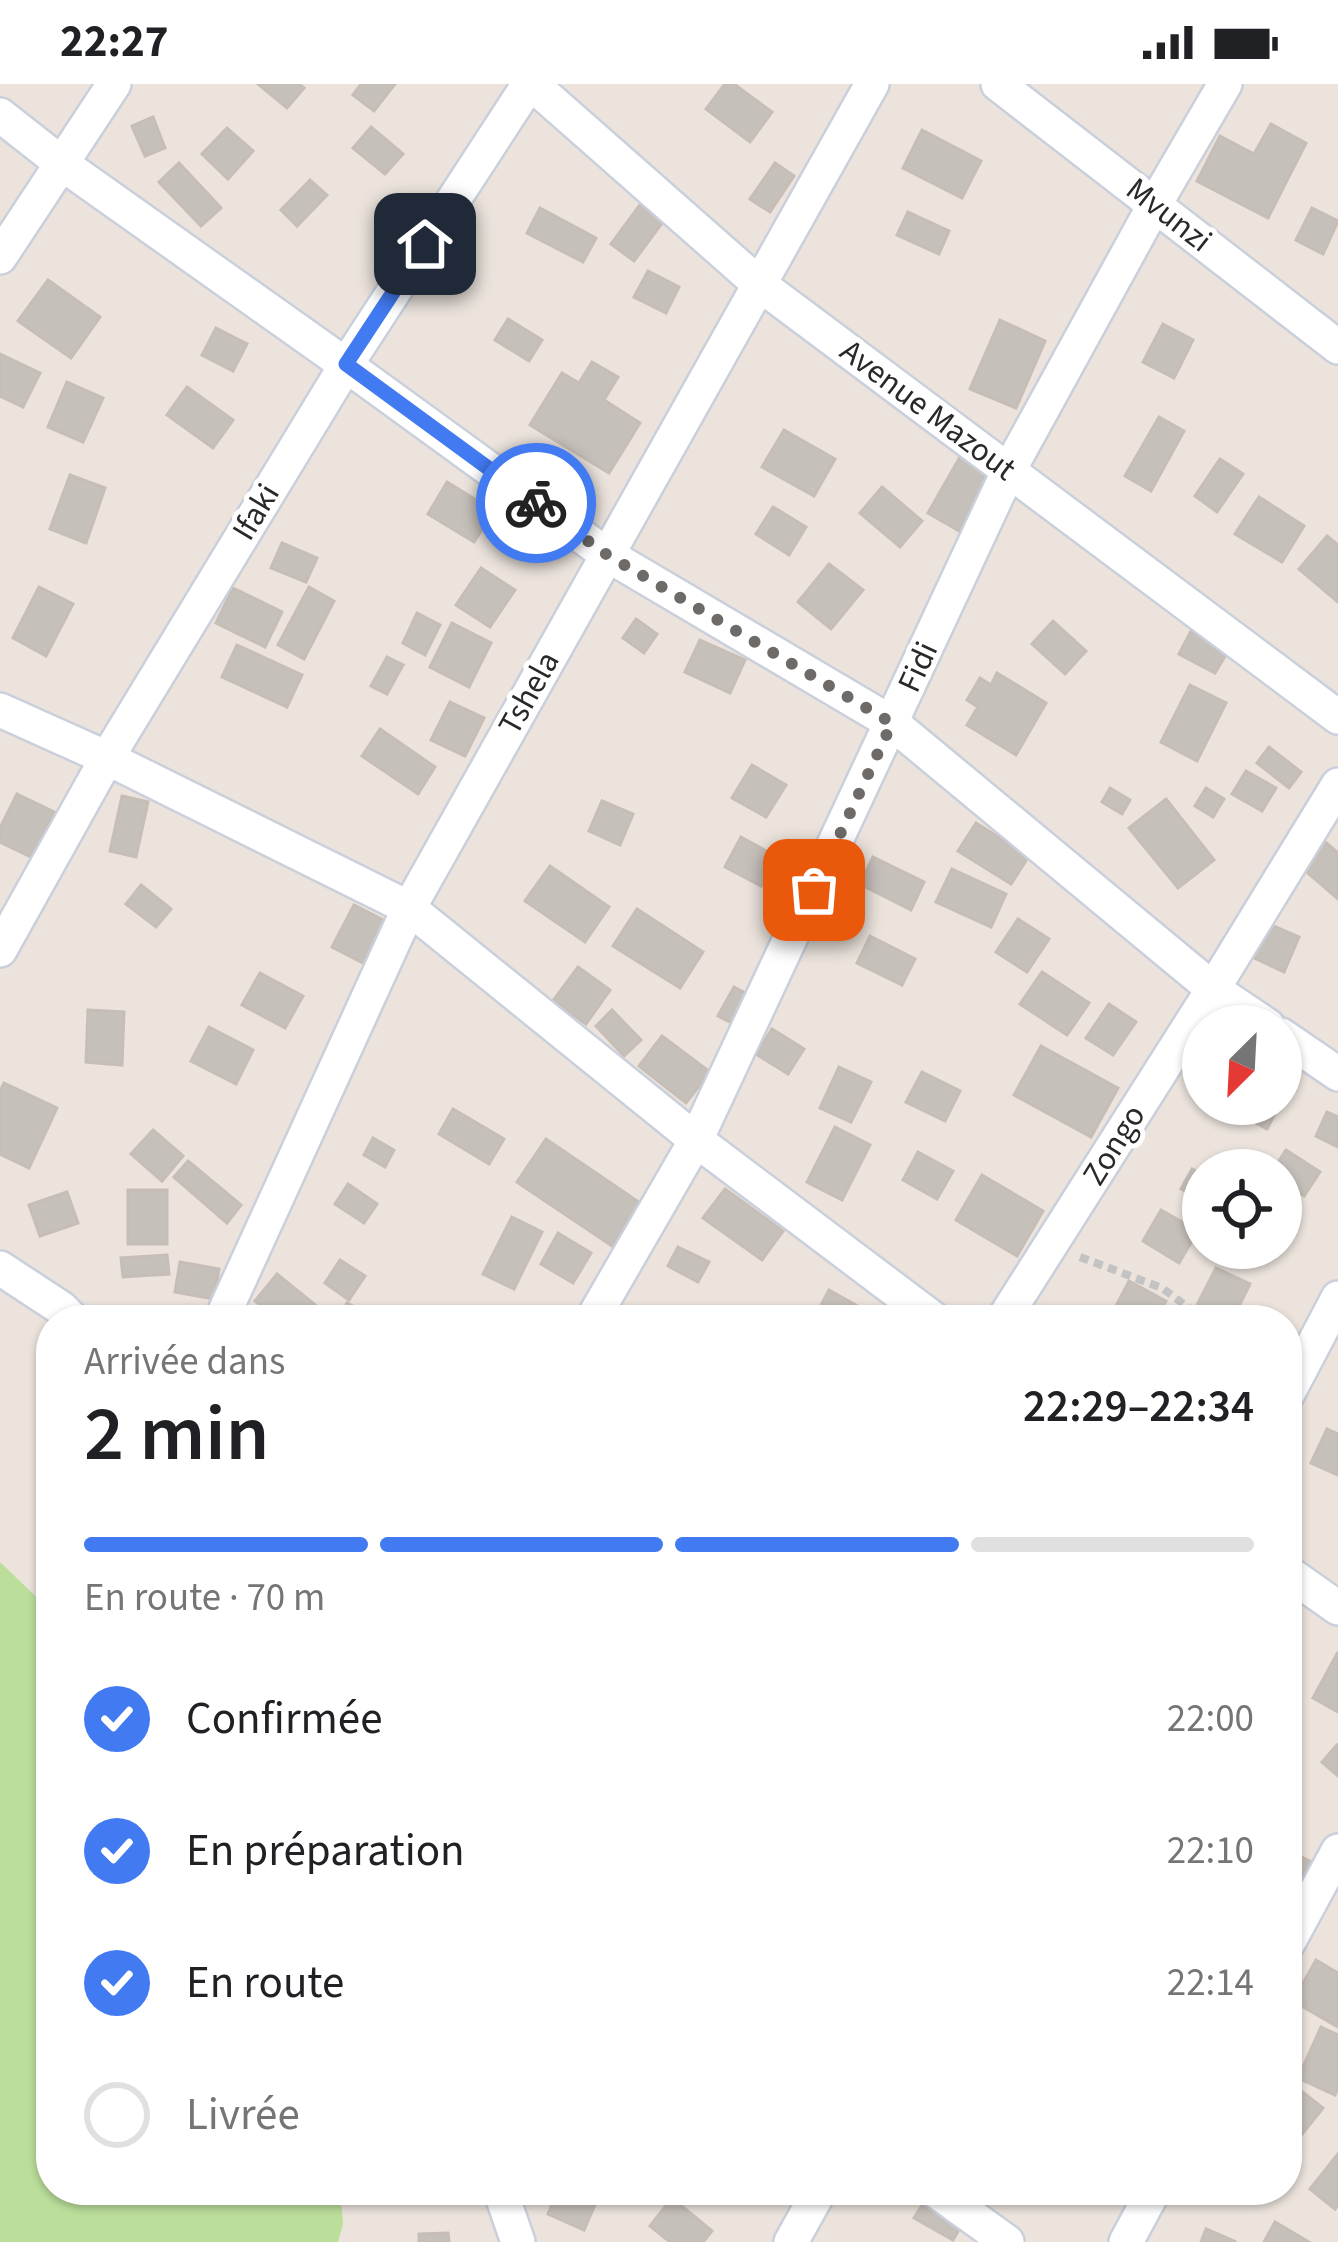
<!DOCTYPE html>
<html lang="fr">
<head>
<meta charset="utf-8">
<style>
	:root { --surface:#fff; --page:#f6f6f6; --text:#202124; --muted:#757577; --line:#e0e0e0; --accent:#427af1 }
	body { margin:0; font-family:"Source Sans 3",sans-serif; background:var(--page); color:var(--text); height:100vh; display:flex; flex-direction:column; font-size:45px; white-space:nowrap }
	* { box-sizing:border-box; margin:0 }
	p { font-size:39px; color:var(--muted) }
	.icon { flex:none; width:66px; height:66px; fill:none; stroke:currentColor; stroke-width:2; stroke-linecap:round; stroke-linejoin:round }
	.map { position:relative; flex:1; overflow:hidden }
	.panel { position:absolute; left:36px; top:1221px; width:1266px; height:900px; display:flex; flex-direction:column; background:var(--surface); border-radius:48px; box-shadow:0 3px 9px #0004 }
	.panel>* { flex:none }
	.needle { width:78px; rotate:204deg }
	.tools { position:absolute; left:1182px; top:921px; display:grid; gap:24px }
	.tools a { display:grid; place-items:center; width:120px; height:120px; border-radius:50%; background:var(--surface); box-shadow:0 3px 9px #0004; font-size:60px }
	.pin { position:absolute; display:grid; place-items:center; width:102px; height:102px; color:#fff; margin:-51px; border-radius:24px; box-shadow:0 6px 18px #0006 }
	.courier { position:absolute; display:grid; place-items:center; width:120px; height:120px; margin:-60px; border:9px solid #427af1; border-radius:50%; background:#fff; color:#222; box-shadow:0 3px 15px #0007 }
	.head em { font-style:normal; font-weight:600 }
	.head div { display:flex; flex-direction:column-reverse }
	.head { display:flex; align-items:center; justify-content:space-between; height:204px; padding:0 48px }
	h1 { font-size:78px; font-weight:600; line-height:90px }
	.bar { display:grid; grid-template-columns:repeat(4,1fr); gap:18px 12px; align-content:center; height:144px; padding:0 48px }
	.bar i { height:15px; border-radius:9px; background:var(--line) }
	.bar .on { background:var(--accent) }
	.bar p { grid-column:span 4 }
	ol { padding:0 48px; list-style:none }
	li { display:flex; align-items:center; gap:36px; height:132px }
	li p { margin-inline-start:auto }
	li .icon { padding:12px; border-radius:50%; background:var(--accent); color:#fff; stroke-width:4 }
	li:last-child { color:var(--muted) }
	li i { width:66px; height:66px; border:6px solid var(--line); border-radius:50% }
	.status { display:flex; justify-content:space-between; align-items:center; height:84px; padding:0 60px; background:var(--surface); direction:ltr }
	.status svg { height:33px; fill:currentColor }
	.map>svg:first-child { display:block }
</style>
</head>
<body>
<div class="status"><b>22:27</b><svg viewBox="0 0 49 12"><path d="M0 12V9h3v3zM5 12V6h3v6zM10 12V3h3v9zM15 12V0h3v12zM26 1h20v11H26zM47 4h2v5h-2z"/></svg></div>
<div class="map">
<svg width="1338" height="2158" viewBox="0 0 1338 2158">
	<rect width="100%" height="100%" fill="#ebe3dc"/>
	<path fill="#bbdf9b" d="M0 1478 51 1527V2106H340L343 2140 338 2158H0Z"/>
	<path fill="#c6c0bb" stroke="#c6beb6" stroke-width="3" d="M258 0H299L304 4 287 24Z
		M361 0H395L374 27 353 11Z
		M725 0H734L772 28 750 58 706 25Z
		M153 33 165 64 145 72 132 42Z
		M1271 40 1306 59 1268 134 1197 97 1220 52 1254 70Z
		M371 43 403 70 385 90 353 64Z
		M227 44 253 67 228 95 202 70Z
		M922 46 981 77 962 114 903 84Z
		M179 79 221 124 201 142 159 98Z
		M775 79 794 92 770 128 750 115Z
		M310 96 327 111 297 142 281 126Z
		M645 114 668 131 634 177 611 160Z
		M540 124 596 154 583 178 527 149Z
		M1312 124 1338 137 1323 170 1296 156Z
		M908 128 949 147 939 170 897 151Z
		M648 187 679 203 666 229 634 213Z
		M48 196 100 233 71 274 18 237Z
		M508 235 542 256 529 277 495 256Z
		M1000 236 1045 257 1016 324 970 305Z
		M1163 240 1193 256 1174 294 1143 278Z
		M216 244 247 260 233 287 202 271Z
		M0 270 40 289 23 323 0 312Z
		M592 278 618 293 604 316 640 339 609 389 530 341 562 289 579 299Z
		M67 298 103 314 83 358 48 343Z
		M187 303 233 336 213 364 167 331Z
		M1159 333 1184 347 1151 407 1125 392Z
		M784 346 835 375 814 412 762 383Z
		M960 373 991 390 959 447 928 429Z
		M1220 375 1243 390 1217 428 1195 412Z
		M70 391 105 404 86 459 50 445Z
		M447 398 494 427 474 458 428 430Z
		M882 403 922 437 900 463 860 429Z
		M1259 413 1304 442 1282 478 1235 450Z
		M773 423 806 443 789 471 756 450Z
		M1327 452 1338 461V518L1299 485Z
		M282 459 317 474 306 498 271 484Z
		M829 480 863 506 831 545 798 518Z
		M481 484 515 506 490 543 456 521Z
		M39 503 73 520 46 572 13 554Z
		M309 503 334 517 304 575 278 561Z
		M233 504 282 528 265 563 216 539Z
		M417 529 440 541 425 571 403 559Z
		M636 535 657 550 644 569 623 554Z
		M1053 537 1086 567 1065 590 1032 560Z
		M452 539 491 559 469 603 430 583Z
		M1191 547 1228 567 1215 589 1179 570Z
		M700 556 745 576 730 609 685 588Z
		M237 561 302 591 287 623 222 593Z
		M387 573 403 581 387 610 371 602Z
		M997 589 1046 619 1016 671 967 641 978 623 967 616 980 594 991 601Z
		M1190 601 1226 619 1197 677 1161 658Z
		M450 618 484 634 465 672 431 656Z
		M380 645 435 683 418 710 362 672Z
		M1269 663 1301 688 1289 704 1257 679Z
		M752 681 786 701 766 733 732 714Z
		M1246 687 1276 704 1262 727 1232 710Z
		M1110 704 1130 716 1122 730 1102 718Z
		M1206 704 1224 715 1213 733 1195 722Z
		M17 710 54 728 31 773 0 758V744Z
		M122 712 148 718 136 773 110 767Z
		M1166 715 1214 776 1178 804 1129 744Z
		M602 717 633 730 620 761 589 747Z
		M976 739 1029 772 1011 800 958 767Z
		M741 753 777 773 761 802 725 783Z
		M1323 756 1338 769V815L1300 782Z
		M873 773 924 798 911 826 860 800Z
		M550 782 609 823 585 858 525 817Z
		M952 785 1006 810 991 843 936 818Z
		M141 801 171 825 156 843 126 820Z
		M354 821 389 839 367 881 332 863Z
		M637 825 703 868 680 904 613 862Z
		M1018 835 1049 855 1027 888 996 868Z
		M1262 837 1299 853 1284 888 1248 871Z
		M870 852 915 875 902 901 857 879Z
		M578 883 610 906 586 940 553 917Z
		M1042 888 1089 919 1067 951 1020 920Z
		M260 889 303 912 285 944 242 921Z
		M734 903 757 915 741 944 718 932Z
		M1109 920 1136 938 1113 971 1086 954Z
		M88 926 124 928 122 981 86 978Z
		M612 926 641 956 624 972 596 942Z
		M1214 926 1236 936 1233 942H1206Z
		M209 943 253 966 236 1000 191 977Z
		M772 945 804 965 788 990 756 970Z
		M662 952 710 988 686 1019 639 982Z
		M1041 962 1118 1004 1091 1053 1014 1011Z
		M839 983 871 998 851 1038 820 1024Z
		M922 988 960 1007 945 1037 906 1018Z
		M4 999 57 1024 29 1084 0 1070V1007Z
		M1247 1020H1280L1267 1045 1241 1031Z
		M453 1025 504 1055 489 1080 439 1050Z
		M1327 1028 1338 1033V1063L1316 1052Z
		M835 1043 870 1061 842 1116 807 1098Z
		M153 1046 183 1072 162 1097 131 1070Z
		M373 1054 394 1066 385 1083 364 1071Z
		M546 1055 640 1119 612 1162 517 1098Z
		M1286 1066 1320 1088 1304 1112 1281 1097V1086H1273Z
		M918 1068 953 1087 937 1115 903 1096Z
		M188 1077 241 1121 227 1139 174 1093Z
		M1192 1085 1203 1091V1117L1181 1105Z
		M982 1091 1043 1127 1017 1172 956 1136Z
		M348 1100 377 1120 364 1139 335 1120Z
		M725 1105 783 1147 762 1176 703 1134Z
		M128 1106H167V1160H128Z
		M67 1108 78 1139 40 1152 29 1121Z
		M1161 1126 1198 1147 1179 1179 1143 1157Z
		M512 1133 542 1148 514 1205 483 1190Z
		M558 1149 591 1169 573 1199 541 1180Z
		M678 1163 709 1178 698 1198 668 1182Z
		M167 1171 169 1190 123 1193 121 1174Z
		M340 1176 365 1192 349 1216 325 1199Z
		M180 1178 219 1185 214 1215 175 1208Z
		M1216 1184 1250 1200 1232 1236 1197 1221Z
		M277 1190 325 1229 319 1236H278L255 1217Z
		M1129 1197 1166 1217 1156 1236H1138L1115 1224Z
		M829 1206 872 1230 869 1236H813Z
		M347 1219 380 1236H339Z
		M1327 1345 1338 1350V1391L1311 1379Z
		M1338 1568V1628L1313 1614Z
		M1337 1661 1338 1662V1692L1322 1678Z
		M1287 1766 1320 1782 1306 1811 1293 1805 1287 1819Z
		M1316 1876 1338 1889V1943L1293 1917Z
		M1321 1943 1338 1951V2004L1335 2011 1298 1994Z
		M1287 1996 1323 2024 1287 2069Z
		M1338 2070V2121L1335 2125 1310 2105Z
		M558 2106 601 2107 584 2146 548 2130Z
		M929 2110 967 2132 953 2156 914 2134Z
		M672 2114 712 2147 703 2158H670L650 2142Z
		M1275 2138 1309 2158H1264Z
		M1206 2145 1236 2158H1201Z
		M448 2149 449 2158H419V2150Z"/>
	<g fill="none" stroke-linecap="round" stroke-linejoin="round">
		<g stroke="#cad0db" stroke-width="38">
			<path id="minor" d="M532 0 759 200 1338 633
				M998 0 1338 263
				M0 31 61 79 346 281 606 470 892 639 1213 905 1268 942
				M0 173 114 0
				M0 626 107 674 409 824 696 1056 935 1236
				M0 866 107 674 346 281 529 0
				M1281 951 1338 990
				M0 1184 61 1224 73 1236
				M221 1236 409 824 872 0
				M592 1236 696 1056 1009 386 1155 120 1225 0
				M1003 1236 1213 905 1338 701
				M1287 1311 1338 1214
				M1287 1488 1338 1524
				M1287 1861 1338 1767
				M500 2106 518 2158
				M935 2106 1007 2158
				M791 2158 820 2106
				M1126 2158 1154 2106"/>
		</g>
		<path stroke="#c3c3c3" stroke-width="8" stroke-dasharray="9 6" stroke-linecap="butt" d="M1080 1173 1162 1204 1205 1236"/>
		<use href="#minor" stroke="#fff" stroke-width="33"/>
	</g>
	<g fill="none" stroke-linecap="round" stroke-linejoin="round">
		<path stroke="#6d6a68" stroke-width="12" stroke-dasharray="0 21.6" d="M536 419 606 470 892 639 814 806"/>
		<path stroke="#427af1" stroke-width="15" d="M425 160 346 280 536 419"/>
	</g>
	<g text-anchor="middle" dominant-baseline="central" stroke-width="10" stroke-linejoin="round" paint-order="stroke">
		<g font-size="33" fill="#292929" stroke="#fff">
			<text transform="translate(1169 131) rotate(38)">Mvunzi</text>
			<text transform="translate(928 326) rotate(37)">Avenue Mazout</text>
			<text transform="translate(256 428) rotate(-59)">Ifaki</text>
			<text transform="translate(918 583) rotate(-65)">Fidi</text>
			<text transform="translate(529 609) rotate(-61)">Tshela</text>
			<text transform="translate(1114 1061) rotate(-58)">Zongo</text>
		</g>
	</g>
</svg>
<div class="tools">
<a><svg class="needle" viewBox="-14 -14 28 28"><path d="M0-13l5 13h-10z" fill="#e53935"/><path d="M0 13l5-13h-10z" fill="#757577"/></svg></a>
<a><svg class="icon" aria-label="locate" viewBox="0 0 24 24"><circle cx="12" cy="12" r="6"/><path d="M12 2v4M12 18v4M2 12h4M18 12h4"/></svg></a>
</div>
<div class="pin" style="left:814px;top:806px;background:#ea580c"><svg class="icon" aria-label="bag" viewBox="0 0 24 24"><path d="M5 8h14l-1 12H6zM9 8a3 3 0 0 1 6 0"/></svg></div>
<div class="pin" style="left:425px;top:160px;background:#1f2937"><svg class="icon" aria-label="home" viewBox="0 0 24 24"><path d="M3 11l9-7 9 7M6 9v11h12V9"/></svg></div>
<div class="courier" style="left:536px;top:419px"><svg class="icon" aria-label="bike" viewBox="0 0 24 24"><circle cx="6" cy="16" r="4"/><circle cx="18" cy="16" r="4"/><path d="M6 16l4-8h5l3 8M10 8l3 8H6M13 5h3"/></svg></div>
<section class="panel">
<div class="head"><div><h1>2 min</h1><p>Arrivée dans</p></div><em>22:29–22:34</em></div>
<div class="bar"><i class="on"></i><i class="on"></i><i class="on"></i><i></i><p>En route · 70 m</p></div>
<ol>
<li><svg class="icon" aria-label="check" viewBox="0 0 24 24"><path d="M5 12l5 5 9-10"/></svg>Confirmée<p>22:00</p></li>
<li><svg class="icon" aria-label="check" viewBox="0 0 24 24"><path d="M5 12l5 5 9-10"/></svg>En préparation<p>22:10</p></li>
<li><svg class="icon" aria-label="check" viewBox="0 0 24 24"><path d="M5 12l5 5 9-10"/></svg>En route<p>22:14</p></li>
<li><i></i>Livrée</li>
</ol>
</section>
</div>
</body>
</html>
